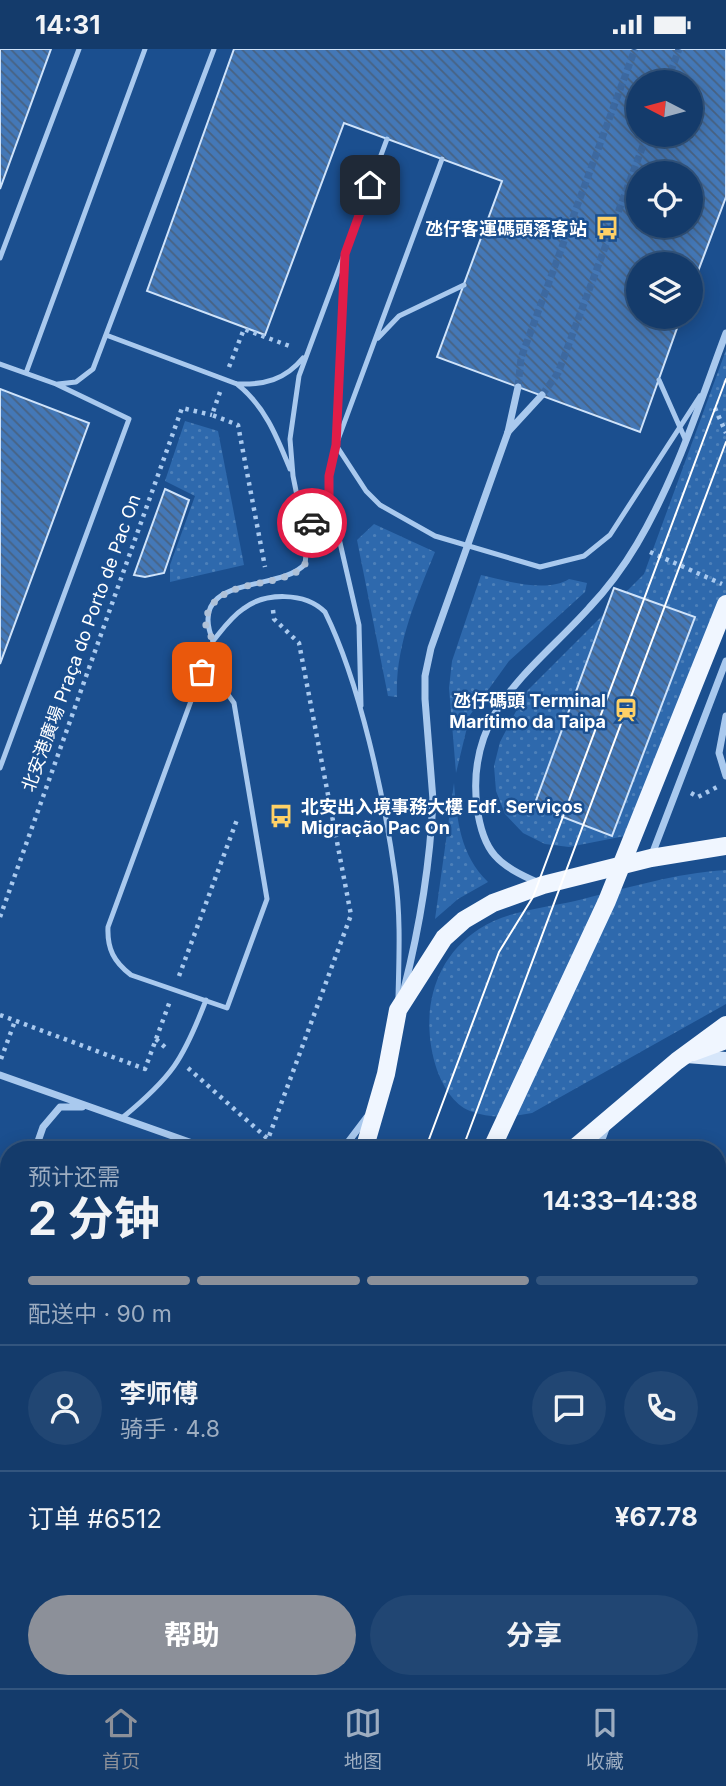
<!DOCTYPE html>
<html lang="zh">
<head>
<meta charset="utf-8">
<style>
	:root { --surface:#143b6b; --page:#214673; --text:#f1f3f6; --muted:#9dadc1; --line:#33557e; --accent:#8c9099 }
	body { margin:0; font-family:Inter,"Noto Sans SC",sans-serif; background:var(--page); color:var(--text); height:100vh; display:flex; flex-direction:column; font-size:26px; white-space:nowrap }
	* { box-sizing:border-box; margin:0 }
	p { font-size:23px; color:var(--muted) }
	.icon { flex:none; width:38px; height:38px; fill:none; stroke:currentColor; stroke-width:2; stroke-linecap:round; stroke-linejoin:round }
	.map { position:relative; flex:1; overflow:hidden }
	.drawer { position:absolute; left:0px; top:1092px; width:726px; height:548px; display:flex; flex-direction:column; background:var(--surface); border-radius:28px 28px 0 0; box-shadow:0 4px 18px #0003,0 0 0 2px var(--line) }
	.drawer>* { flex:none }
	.needle { width:46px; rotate:276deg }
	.fabs { position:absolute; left:626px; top:21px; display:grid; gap:14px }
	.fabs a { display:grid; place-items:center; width:77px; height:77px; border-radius:50%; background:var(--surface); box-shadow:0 4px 18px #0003,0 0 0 2px var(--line); font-size:35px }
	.pin { position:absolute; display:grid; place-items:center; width:60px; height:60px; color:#fff; margin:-30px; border-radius:14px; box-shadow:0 4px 10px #0006 }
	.courier { position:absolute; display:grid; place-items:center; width:70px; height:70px; margin:-35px; border:5px solid #e11d48; border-radius:50%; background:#fff; color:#222; box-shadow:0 2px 9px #0007 }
	.head em { font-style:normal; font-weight:700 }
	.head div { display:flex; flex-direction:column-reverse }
	.head { display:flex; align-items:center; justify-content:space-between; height:119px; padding:0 28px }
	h1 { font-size:46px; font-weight:700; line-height:52px }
	.bar { display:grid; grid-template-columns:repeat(4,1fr); gap:10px 7px; align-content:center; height:84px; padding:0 28px }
	.bar i { height:9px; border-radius:5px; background:var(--line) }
	.bar .on { background:var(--accent) }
	.bar p { grid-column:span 4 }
	.line { display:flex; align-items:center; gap:18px; padding:0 28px; border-top:2px solid var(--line) }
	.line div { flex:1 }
	.round { display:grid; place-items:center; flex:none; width:74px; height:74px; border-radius:37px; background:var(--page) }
	.cta { display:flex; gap:14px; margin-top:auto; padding:14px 28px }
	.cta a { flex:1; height:80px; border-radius:42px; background:var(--accent); color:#fff; font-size:28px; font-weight:700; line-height:80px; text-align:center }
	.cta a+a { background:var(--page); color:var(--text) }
	.status { display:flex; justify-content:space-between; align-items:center; height:49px; padding:0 35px; background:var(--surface); direction:ltr }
	.status svg { height:19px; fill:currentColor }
	.menu { display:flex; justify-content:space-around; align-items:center; height:98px; border-top:2px solid var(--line); background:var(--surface); font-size:19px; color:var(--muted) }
	.menu a { display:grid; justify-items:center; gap:4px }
	.menu .on { color:var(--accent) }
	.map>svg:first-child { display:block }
</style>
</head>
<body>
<div class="status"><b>14:31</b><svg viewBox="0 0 49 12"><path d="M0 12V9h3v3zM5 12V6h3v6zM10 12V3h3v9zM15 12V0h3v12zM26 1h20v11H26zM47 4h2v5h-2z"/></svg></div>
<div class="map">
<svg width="726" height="1639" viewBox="0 0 726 1639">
	<defs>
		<pattern id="grass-dots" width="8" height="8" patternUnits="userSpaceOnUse" patternTransform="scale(1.75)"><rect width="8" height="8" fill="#2e69ad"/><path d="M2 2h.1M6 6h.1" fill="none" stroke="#4d80b9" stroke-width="1.8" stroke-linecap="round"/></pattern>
		<pattern id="building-back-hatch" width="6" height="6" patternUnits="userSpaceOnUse" patternTransform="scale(1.75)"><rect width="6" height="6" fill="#4478b7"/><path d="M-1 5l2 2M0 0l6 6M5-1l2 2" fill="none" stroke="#486282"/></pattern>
	</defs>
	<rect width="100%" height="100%" fill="#1b4f8f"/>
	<path fill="url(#grass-dots)" d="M726 301V577L635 785 569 798 545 795 523 784 505 765 496 742 494 717 500 693 526 643 644 525Z
		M185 372 218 382 244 516 170 533V516L195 447 165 432Z
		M374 475 435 503C416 550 395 597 397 648L388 647 357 491Z
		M481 526C506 532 547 544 569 530L587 534 585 543 509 612 470 666 456 724 449 639 452 612Z
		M454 734C457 771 460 806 488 833L458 850 435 870Z
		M726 821V955L532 1064C512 1068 490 1070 470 1062 453 1055 443 1037 437 1021 420 970 430 912 479 880 506 862 544 859 575 852 624 840 675 824 726 821Z
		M9 1486V1603H0V1509Z
		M84 1631H136L133 1639H53Z"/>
	<path fill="url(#building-back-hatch)" stroke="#cfe3fa" stroke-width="2" fill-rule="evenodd" d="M0 0H51L0 140Z
		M234 0H726V148L691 241V215H639V268H681L640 383 437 308 502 132 344 74 265 286 147 242ZM639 33H691V86H639ZM639 124H691V177H639Z
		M0 340 89 374 0 615Z
		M165 440 189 451 164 524 145 528 134 526Z
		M614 539 695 568 612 787 534 757Z
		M718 1158 726 1161V1313L718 1310Z
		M718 1583 726 1586V1639H481L484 1631H718Z"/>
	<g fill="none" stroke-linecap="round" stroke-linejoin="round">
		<path stroke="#3d69a0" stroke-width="7" stroke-dasharray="7 3.5" stroke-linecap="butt" d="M667 33 679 0
			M518 338 521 309 635 0
			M542 346 558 324 647 86"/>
		<path stroke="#a9c9ee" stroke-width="4.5" stroke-dasharray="3.5 5" stroke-linecap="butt" d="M229 318 244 280 292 298
			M220 343 212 366 238 376 265 518
			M715 359 726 384
			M650 503 722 535
			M691 744 698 748 717 738
			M0 868 182 359 212 366
			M179 927 238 768
			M0 966 145 1020 170 952
			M156 990 168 1001
			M1 1010 15 972
			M188 1019 268 1090 351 866 299 594 274 570 273 561
			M265 1101 268 1090
			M532 1101 536 1093
			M119 1639 122 1631"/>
		<path stroke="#a9c9ee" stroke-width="5" d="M345 205 336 396 366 442 380 456 435 487 540 518 584 507 610 486 700 347
			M0 209 79 0
			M106 286 237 335C264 336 285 331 303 309
			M378 289 399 267 464 236
			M0 315 56 335 129 370 0 719
			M26 324 145 0
			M659 331 686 392
			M58 335 76 333 93 320 214 0
			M237 335C265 357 277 388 290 420
			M305 484 329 446
			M213 592C185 524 280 544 305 515L307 496 293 427 290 390 299 327 387 90
			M202 623 224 640 234 654 267 850 227 959 131 926C114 913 107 900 108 878L213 592C222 581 231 568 243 560 265 543 305 543 325 563 360 634 384 747 395 826 401 867 399 908 398 949
			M361 657 359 576 329 446V427L336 396 442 110
			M122 1069C172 1028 183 1011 206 951
			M718 1408 726 1405
			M718 1537 726 1540"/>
		<path stroke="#a9c9ee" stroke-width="7" d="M508 383 542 346
			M508 383 518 338
			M726 667 719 704 726 727
			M651 808 726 612
			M539 834C498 816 483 804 477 758 465 662 533 621 589 559 607 540 624 517 637 495 676 429 699 356 726 284
			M404 940C420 877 430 816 433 751
			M0 1026 212 1101
			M35 1101 43 1078 60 1058H82
			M342 1101 367 1068
			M598 1101 607 1077
			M0 1197 9 1173
			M0 1426 9 1429
			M396 1639 399 1631"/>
		<path stroke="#d6e6fa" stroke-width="14" d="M686 1007 726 1010"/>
		<path stroke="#f0f6ff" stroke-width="18" d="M693 1003 726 991
			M364 1101 386 1025 398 961 444 889 464 871 493 854 543 836 651 809 726 797
			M0 1623 9 1624
			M162 1639 165 1631
			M273 1639 277 1631
			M296 1639 299 1631
			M354 1639 356 1631"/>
		<path stroke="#fff" stroke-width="2" d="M425 1101 499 903 533 848 726 330
			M462 1101 726 393
			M238 1639 241 1631
			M261 1639 264 1631"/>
		<path stroke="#a9c9ee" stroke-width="7" d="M433 751 425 650V627L431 599 508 383"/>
		<path stroke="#f0f6ff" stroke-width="18" d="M491 1101 607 852 726 555
			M572 1101 677 1012 726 976"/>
	</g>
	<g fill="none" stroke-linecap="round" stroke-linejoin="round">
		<path stroke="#afc1d8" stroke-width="7" stroke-dasharray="0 12.6" d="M202 623 213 592 205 574C213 524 281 543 305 516V484L312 474"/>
		<path stroke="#e11d48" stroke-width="9" d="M312 474 329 446V427L336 396 345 205 370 136"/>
	</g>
	<defs>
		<g id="bus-bare" transform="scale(1.89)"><path d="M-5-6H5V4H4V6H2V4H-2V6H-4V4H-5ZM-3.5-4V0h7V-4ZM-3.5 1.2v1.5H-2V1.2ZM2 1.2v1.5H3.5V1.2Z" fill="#ffd166" stroke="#1b4f8f" stroke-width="2.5" paint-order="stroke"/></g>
		<g id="station-bare" transform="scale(1.89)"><path d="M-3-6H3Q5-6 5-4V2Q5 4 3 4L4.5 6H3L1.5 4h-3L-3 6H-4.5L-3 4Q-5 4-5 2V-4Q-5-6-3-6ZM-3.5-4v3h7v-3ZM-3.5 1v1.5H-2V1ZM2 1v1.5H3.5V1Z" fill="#ffd166" stroke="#1b4f8f" stroke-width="2.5" paint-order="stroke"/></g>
	</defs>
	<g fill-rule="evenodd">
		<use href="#bus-bare" x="607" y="179"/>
		<use href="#station-bare" x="626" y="661"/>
		<use href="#bus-bare" x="281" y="767"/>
	</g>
	<g text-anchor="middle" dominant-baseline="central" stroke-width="5" stroke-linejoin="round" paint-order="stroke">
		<g font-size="18" font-weight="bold" fill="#fff" stroke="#1b4f8f" text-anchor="end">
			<text x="587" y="179">氹仔客運碼頭落客站</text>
			<text x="606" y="651">氹仔碼頭 Terminal<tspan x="606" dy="21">Marítimo da Taipa</tspan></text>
			<text x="301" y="757" text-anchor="start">北安出入境事務大樓 Edf. Serviços<tspan x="301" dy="21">Migração Pac On</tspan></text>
		</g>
		<g font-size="18" fill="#fff" stroke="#1b4f8f">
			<text transform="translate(81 594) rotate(-70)">北安港廣場 Praça do Porto de Pac On</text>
		</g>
	</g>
</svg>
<div class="fabs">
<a><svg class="needle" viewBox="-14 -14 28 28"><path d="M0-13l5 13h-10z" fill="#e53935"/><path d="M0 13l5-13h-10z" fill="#9dadc1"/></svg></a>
<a><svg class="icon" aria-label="locate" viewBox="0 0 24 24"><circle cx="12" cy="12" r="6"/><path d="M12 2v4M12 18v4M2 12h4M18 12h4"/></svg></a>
<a><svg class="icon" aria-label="layers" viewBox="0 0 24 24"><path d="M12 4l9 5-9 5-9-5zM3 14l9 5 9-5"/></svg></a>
</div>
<div class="pin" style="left:202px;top:623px;background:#ea580c"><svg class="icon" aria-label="bag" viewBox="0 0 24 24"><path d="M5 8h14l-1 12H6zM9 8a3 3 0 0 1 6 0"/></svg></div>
<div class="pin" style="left:370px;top:136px;background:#1f2937"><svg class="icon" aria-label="home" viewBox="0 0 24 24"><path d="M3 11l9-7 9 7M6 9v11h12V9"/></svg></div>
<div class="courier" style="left:312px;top:474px"><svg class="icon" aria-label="car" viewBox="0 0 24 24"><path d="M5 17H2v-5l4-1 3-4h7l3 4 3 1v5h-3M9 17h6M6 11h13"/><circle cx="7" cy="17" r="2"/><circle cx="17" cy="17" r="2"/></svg></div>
<section class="drawer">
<div class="head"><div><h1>2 分钟</h1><p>预计还需</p></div><em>14:33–14:38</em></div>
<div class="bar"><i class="on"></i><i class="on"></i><i class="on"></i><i></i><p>配送中 · 90 m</p></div>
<div class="line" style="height:126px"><a class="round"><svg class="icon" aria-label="person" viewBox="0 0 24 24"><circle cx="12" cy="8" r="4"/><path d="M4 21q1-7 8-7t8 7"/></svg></a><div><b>李师傅</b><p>骑手 · 4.8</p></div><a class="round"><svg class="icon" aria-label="chat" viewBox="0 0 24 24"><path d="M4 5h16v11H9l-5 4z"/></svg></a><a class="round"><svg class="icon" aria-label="phone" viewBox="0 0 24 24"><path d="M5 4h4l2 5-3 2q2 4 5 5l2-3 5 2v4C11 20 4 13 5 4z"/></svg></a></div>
<div class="line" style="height:91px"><div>订单 #6512</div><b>¥67.78</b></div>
<div class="cta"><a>帮助</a><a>分享</a></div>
</section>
</div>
<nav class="menu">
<a class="on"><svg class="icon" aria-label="home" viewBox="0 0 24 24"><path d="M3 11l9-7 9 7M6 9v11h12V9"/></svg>首页</a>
<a><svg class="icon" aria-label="map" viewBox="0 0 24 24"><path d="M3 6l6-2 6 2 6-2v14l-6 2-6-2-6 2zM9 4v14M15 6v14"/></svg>地图</a>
<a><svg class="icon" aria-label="saved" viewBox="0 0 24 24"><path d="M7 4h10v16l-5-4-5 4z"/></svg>收藏</a>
</nav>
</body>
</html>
